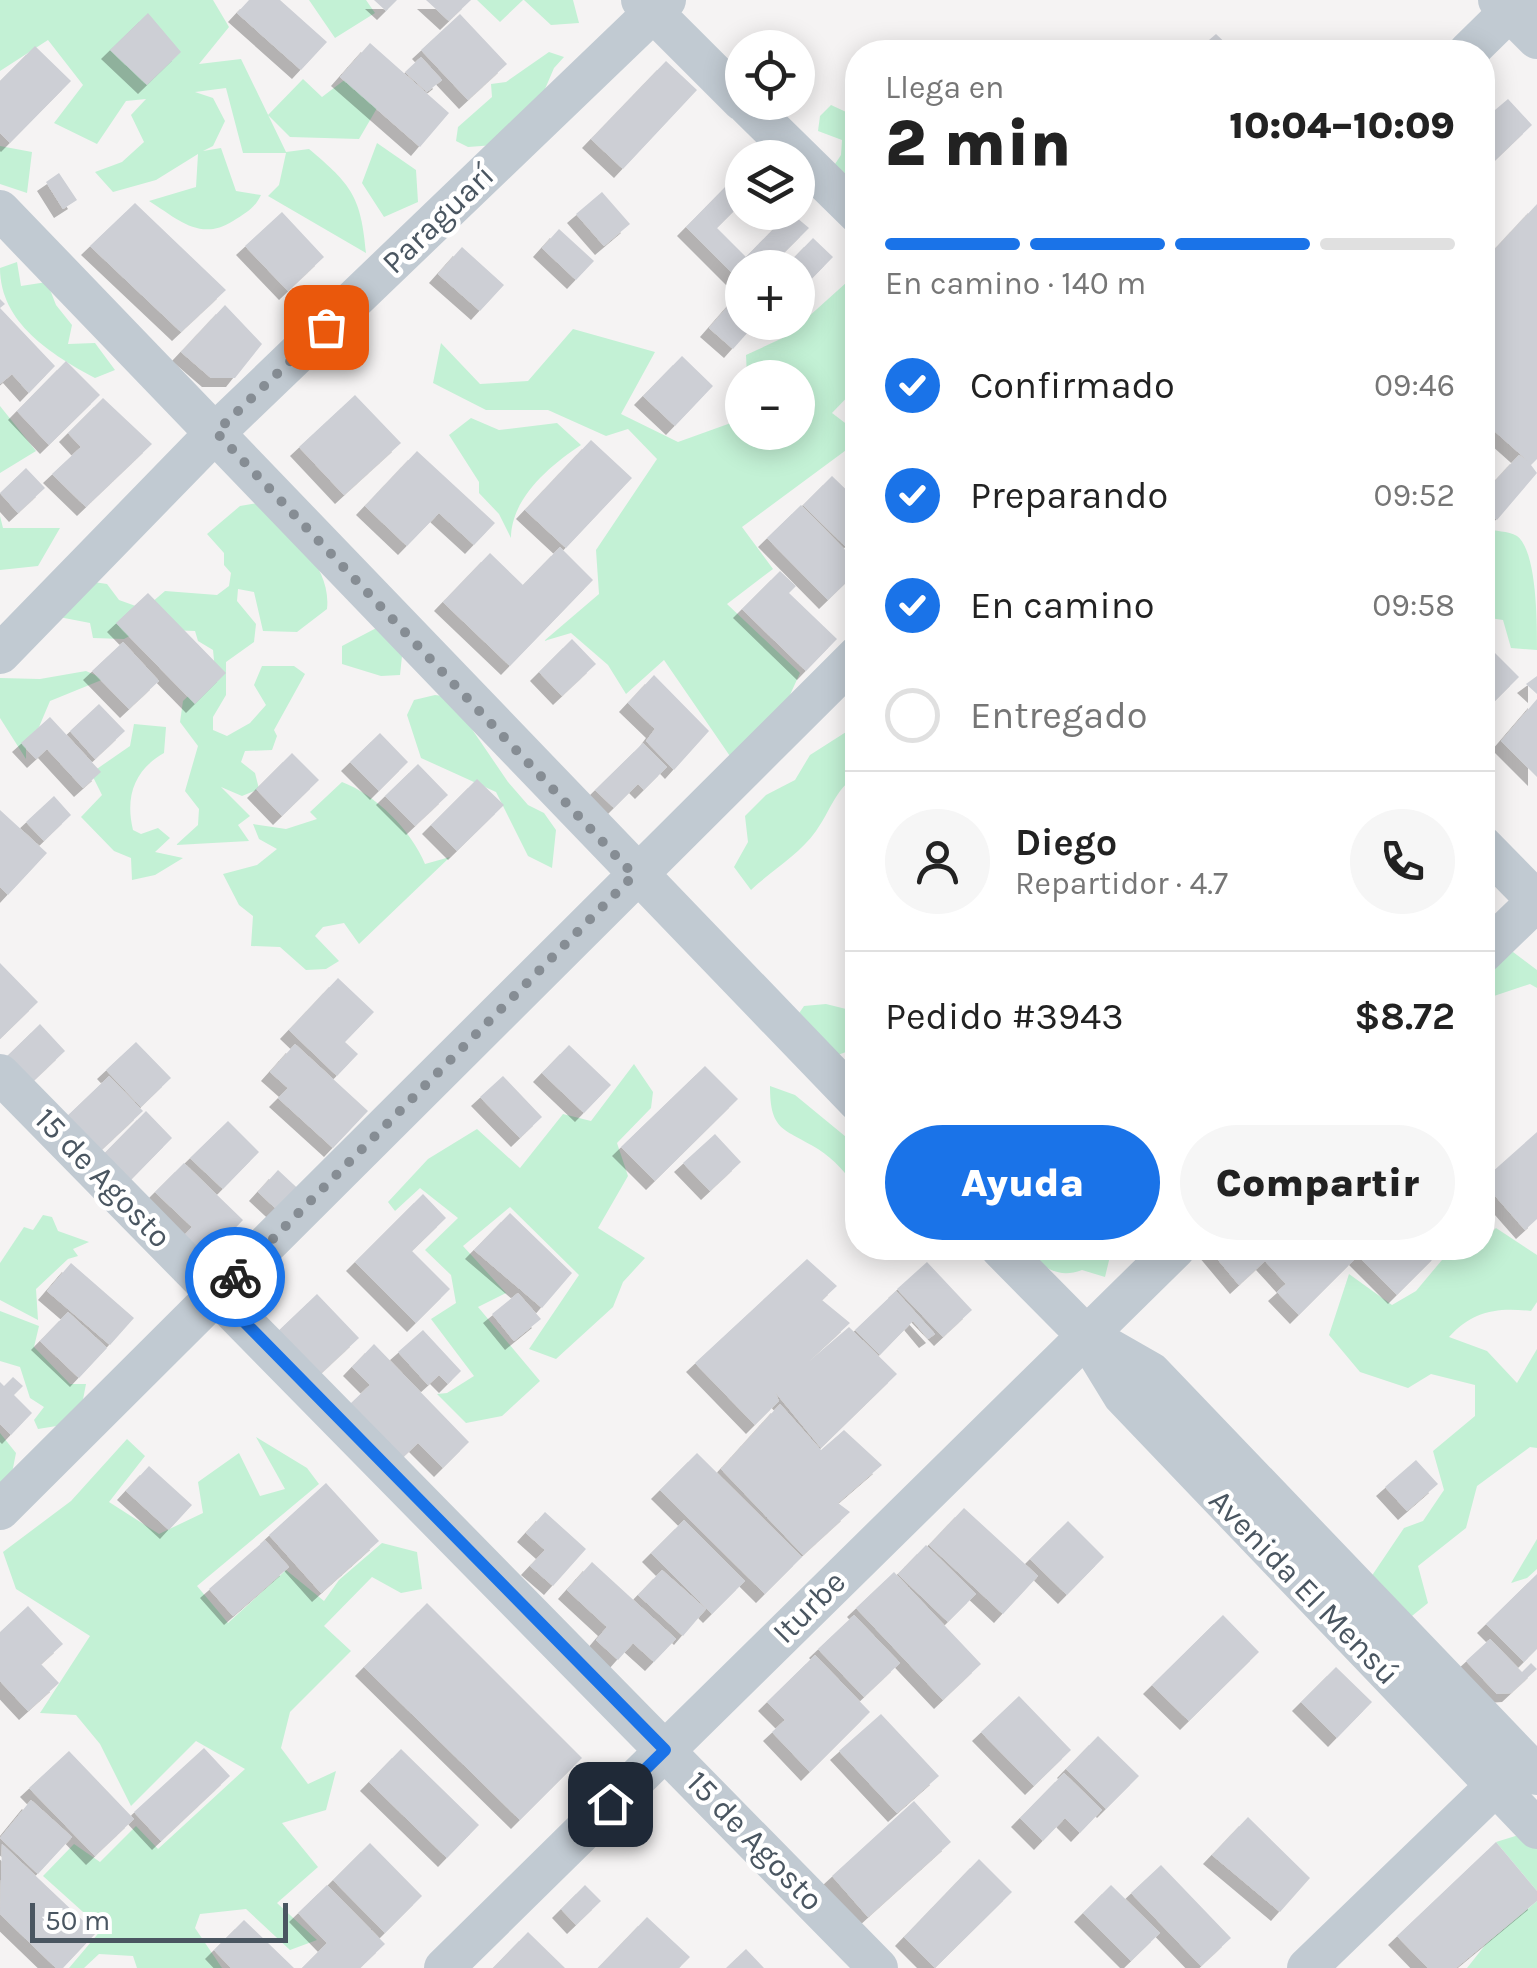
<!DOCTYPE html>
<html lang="es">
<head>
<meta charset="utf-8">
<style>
	:root { --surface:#fff; --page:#f6f6f6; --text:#222; --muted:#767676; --line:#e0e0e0; --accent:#1a73e8 }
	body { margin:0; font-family:Karla,sans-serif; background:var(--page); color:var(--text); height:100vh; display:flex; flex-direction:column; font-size:38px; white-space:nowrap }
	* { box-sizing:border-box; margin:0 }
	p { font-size:32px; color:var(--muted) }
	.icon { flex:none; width:55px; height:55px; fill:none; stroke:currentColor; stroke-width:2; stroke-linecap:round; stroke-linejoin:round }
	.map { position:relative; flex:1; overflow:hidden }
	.details { position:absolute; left:845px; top:40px; width:650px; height:1220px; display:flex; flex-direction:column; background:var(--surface); border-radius:40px; box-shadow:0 5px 25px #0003 }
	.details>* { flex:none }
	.controls { position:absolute; left:725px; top:30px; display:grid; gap:20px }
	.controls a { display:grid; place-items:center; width:90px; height:90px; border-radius:50%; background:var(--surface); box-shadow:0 5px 25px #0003; font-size:50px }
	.scale { position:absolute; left:30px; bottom:25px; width:258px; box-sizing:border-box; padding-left:10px; border:5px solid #4a5661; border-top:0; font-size:28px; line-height:35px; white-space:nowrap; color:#4a5661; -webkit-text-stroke:8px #fff; paint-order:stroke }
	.pin { position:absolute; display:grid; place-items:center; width:85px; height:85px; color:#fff; margin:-42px; border-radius:20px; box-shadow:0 5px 15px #0006 }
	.courier { position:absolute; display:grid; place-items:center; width:100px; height:100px; margin:-50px; border:8px solid #1a73e8; border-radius:50%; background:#fff; color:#222; box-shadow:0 2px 12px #0007 }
	.summary em { font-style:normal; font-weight:800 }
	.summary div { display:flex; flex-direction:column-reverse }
	.summary { display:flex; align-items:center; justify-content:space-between; height:170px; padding:0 40px }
	h1 { font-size:65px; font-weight:800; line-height:75px }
	.bar { display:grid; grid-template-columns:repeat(4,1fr); gap:15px 10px; align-content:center; height:120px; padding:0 40px }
	.bar i { height:12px; border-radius:8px; background:var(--line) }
	.bar .selected { background:var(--accent) }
	.bar p { grid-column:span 4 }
	.line { display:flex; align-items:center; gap:25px; padding:0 40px; border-top:2px solid var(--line) }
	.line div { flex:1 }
	.round { display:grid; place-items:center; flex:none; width:105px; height:105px; border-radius:52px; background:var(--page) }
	ol { padding:0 40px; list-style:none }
	li { display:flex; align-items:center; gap:30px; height:110px }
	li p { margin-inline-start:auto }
	li .icon { padding:10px; border-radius:50%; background:var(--accent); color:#fff; stroke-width:4 }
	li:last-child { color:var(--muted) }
	li i { width:55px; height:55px; border:5px solid var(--line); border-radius:50% }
	.button { display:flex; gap:20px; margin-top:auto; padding:20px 40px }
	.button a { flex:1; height:115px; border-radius:60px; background:var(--accent); color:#fff; font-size:40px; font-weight:800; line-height:115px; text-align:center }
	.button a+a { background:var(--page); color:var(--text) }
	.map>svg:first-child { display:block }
</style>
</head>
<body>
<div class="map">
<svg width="1537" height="1968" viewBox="0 0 1537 1968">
	<defs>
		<filter id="shadow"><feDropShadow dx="-9" dy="9" stdDeviation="0" flood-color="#0004"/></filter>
	</defs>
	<rect width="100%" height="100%" fill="#f5f3f3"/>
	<path fill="#c3f1d5" d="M0 0H213L229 27 199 64 241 59 286 152 309 149C352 185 361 197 366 253L268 196 279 185 286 153H243L226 88 195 92 213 98 225 121 213 146 203 151 221 148 236 191 261 195C255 208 246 213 233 221 200 242 178 219 149 201L196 187 198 154 156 180 113 192 95 172 122 162 144 142 131 115 146 99 126 101 97 144 54 123 83 85 48 40 0 71Z
		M309 0H366L375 13 335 38Z
		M477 0H523L500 22Z
		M524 0H573L579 23 551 25Z
		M549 52 564 57 554 68 542 96 495 145 468 147 456 141 458 127 492 97 491 84 506 82Z
		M351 75 380 103 359 139 290 137 268 115 303 79 322 97Z
		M831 105 857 117V191L833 167 841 155 842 140 818 131 820 116Z
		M377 143 416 170 418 202 384 217 362 183Z
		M0 146 32 152 27 193 0 184Z
		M17 262 21 286 47 282 56 305 72 325 68 344 95 343 115 370 95 378C52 355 0 323 0 268Z
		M857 273V387L832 413 857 432V442L742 527 773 569 727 604 800 673 778 721 734 762 664 660 626 694 608 665 571 633 544 641 599 594 596 550 657 459 628 429 606 436 548 410H486L433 383 441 343 480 384 528 381 573 329 655 352 621 414 678 442 742 419V432H798V378L747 377 746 355 787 336Z
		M0 406 36 451 0 473Z
		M471 418 499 430 557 423 581 445C549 466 511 499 511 538L499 514 479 493V482L449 435Z
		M258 503C287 533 332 563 327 609L297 632 263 631 254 592 238 589 237 601 256 624 254 642 226 662V695L213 717V730L227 736 250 723 266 705 254 685 262 666H294L305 674 274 730 277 736 272 750 245 751 241 762 255 773 259 789 242 796 221 787 250 816 238 825 249 841 176 845 198 825 199 809 185 791 198 746 180 722 183 701 215 670 213 650 198 641 195 631 143 629 124 639 93 638 90 623 59 617 87 581 107 584 119 600 144 609 165 591 217 595 229 586 231 573 224 565V553L207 534 240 506Z
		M0 516 3 528H60L38 566 0 570Z
		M1482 520 1485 529C1495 531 1508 531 1517 536 1537 551 1537 622 1537 650L1511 648 1503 620 1483 617Z
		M384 624 402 656 400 675 381 676 342 664V646Z
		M86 671 104 679 50 701 39 727 26 740V759L0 718V678L40 679Z
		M435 695 450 697 508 782 528 805 544 813 556 830 552 868 528 856 496 792 421 758 407 715 414 700Z
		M134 724 166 727 164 753C134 770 125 797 133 830L141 834 158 828 170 838 155 852 183 858 155 875 132 880 131 858 114 851 81 817 102 795 91 773 130 746Z
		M857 725V775C834 791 831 810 816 831 800 854 771 871 751 890L734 867 748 842 745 816 766 795 795 780 810 755Z
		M342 782C376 795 411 830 425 864L450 857 359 944 344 923 323 927 315 936 339 961 326 969 306 970 280 947 251 946 253 916 239 905 223 874 257 865 277 849 259 839 253 824 286 829 317 819 310 812Z
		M1513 952 1537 970V988L1530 984 1488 998 1483 1007V958Z
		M826 1004 850 1010 857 1048 835 1056 793 1022 804 1006Z
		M634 1064 653 1092 651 1108 617 1143 628 1176 598 1228 645 1258 623 1282 613 1307 556 1359 529 1349 579 1275 510 1207 463 1246 506 1293 478 1307 540 1381 502 1416 466 1423 437 1394 447 1393 474 1376 431 1319 456 1303 451 1275 425 1250 458 1218 420 1188 395 1211 388 1202 428 1159 477 1129 520 1168 563 1114 591 1121Z
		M770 1086 795 1095 857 1146V1189C846 1173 835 1160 818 1149 784 1128 770 1132 770 1086Z
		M43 1215 52 1217 58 1231 89 1242 73 1249 78 1256 68 1259 36 1289 38 1320 0 1300V1263L24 1227 33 1230Z
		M1496 1228 1537 1255V1302L1531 1311C1497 1307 1472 1311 1449 1337L1487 1351 1517 1383 1537 1349V1448L1530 1447 1477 1486 1466 1528 1418 1566 1428 1603 1402 1624 1371 1577 1404 1528 1423 1521 1444 1490 1433 1451 1475 1416V1385L1431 1374 1408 1388 1360 1372 1329 1335 1349 1274 1392 1305 1416 1291 1452 1248H1482L1483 1240Z
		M1040 1248H1112L1105 1277 1082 1270C1060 1278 1047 1270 1031 1255Z
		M0 1311 39 1326 34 1347 70 1384H86L80 1415 69 1424 38 1429 34 1420 44 1407 30 1398 20 1367 0 1361Z
		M0 1433 16 1453 10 1483 0 1490Z
		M256 1437 307 1468 319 1484 197 1586 228 1623 286 1570 324 1601 339 1580 382 1543 417 1552 422 1589 401 1593 372 1577 324 1626 351 1651 290 1712 281 1748 308 1784 336 1771 326 1810 282 1823 318 1867 277 1903 317 1940 290 1950 246 1909 200 1914 195 1928 222 1968H137L133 1956 99 1954 84 1968H69L102 1929 43 1876 74 1844 100 1862 136 1826 158 1849 245 1769 196 1741 131 1806 100 1744 76 1715 40 1713 90 1636 16 1589 3 1552 71 1501 127 1439 145 1456 109 1502 159 1534 203 1513 198 1482 239 1453 260 1496 285 1489Z
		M1537 1539V1569L1527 1578 1511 1583Z
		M1528 1832 1537 1838V1891L1496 1842Z
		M1537 1901V1968H1467L1486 1944Z"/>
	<path fill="#cdcfd5" filter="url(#shadow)" d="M249 0H280L327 42 301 70 237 13Z
		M374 0H397L386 11Z
		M426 0H471L449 21Z
		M148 13 181 52 147 85 110 50Z
		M460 14 507 64 468 100 421 50Z
		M1216 34 1235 52H1195Z
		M370 43 449 113 420 147 340 77Z
		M35 46 71 81 10 143 0 133V81Z
		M421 57 442 80 427 92 405 72Z
		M666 61 697 90 623 169 591 139Z
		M1508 99 1532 125 1482 173V121Z
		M742 170V203L717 228 746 257 790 212 809 228 769 268H742V283L686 227Z
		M59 173 77 200 63 209 46 182Z
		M602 192 630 224 604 246 576 214Z
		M135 203 226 290 181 332 90 246Z
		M1537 204V459L1531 465 1537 473 1497 520 1482 506V495L1519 455 1528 461 1482 420V263Z
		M282 212 324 257 288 291 245 246Z
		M559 229 594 261 576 280 542 248Z
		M813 238 833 257 798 293V268H784Z
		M462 247 504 285 480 311 438 274Z
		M737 296 742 301V322H757L733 349 709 328Z
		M0 299 5 304 0 308 55 366 29 393 12 374 0 384Z
		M225 305 262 344 235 378H211L181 352Z
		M682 356 713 386 675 426 643 396Z
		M66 361 100 395 49 445 17 411Z
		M355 395 401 443 344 495 299 447Z
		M103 398 152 444 86 507 52 474 81 447 68 433Z
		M591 440 632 478 566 548 525 510Z
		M417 451 495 523 474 545 439 513 407 546 365 506Z
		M26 468 45 488 18 513 0 493Z
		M832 476 858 501V534L846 547 803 505Z
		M801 505 858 563V571L828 600 767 538Z
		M560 547 593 580 510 666 443 602 490 553 523 585Z
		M780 571 796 586 789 593 837 639 806 671 742 609Z
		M148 593 226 673 195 704 116 623Z
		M572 639 596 664 562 696 539 672Z
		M1482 640 1519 677 1482 714Z
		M123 642 159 681 129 709 92 671Z
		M654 675 709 731 674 770 646 741 655 729 628 703Z
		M1537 676V694L1526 684Z
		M1537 699V777L1501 741Z
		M99 704 125 731 95 759 70 731Z
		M50 717 101 772 83 788 47 749 36 759 21 743Z
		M380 733 408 762 379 791 350 762Z
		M643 743 667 767 644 790 638 784 614 808 595 790Z
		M292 753 319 780 282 816 256 789Z
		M418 764 448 795 415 826 385 796Z
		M477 779 504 805 457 851 431 825Z
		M54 796 71 815 44 841 26 822Z
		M0 810 47 853 8 895 0 887Z
		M0 963 38 1002 0 1039Z
		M338 978 374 1012 345 1042 358 1054 337 1076 289 1030Z
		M40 1024 65 1051 25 1089 0 1063Z
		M136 1042 171 1078 141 1107 106 1070Z
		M295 1044 368 1111 333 1148 278 1098 288 1088 270 1072Z
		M569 1045 611 1085 584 1113 542 1073Z
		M705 1066 738 1099 655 1181 621 1147Z
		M109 1076 143 1111 96 1155 63 1120Z
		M503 1076 542 1117 520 1138 480 1097Z
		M146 1111 172 1138 129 1182 94 1164Z
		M228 1121 259 1152 223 1189 190 1158Z
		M1537 1132V1219L1525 1230 1482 1181Z
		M715 1134 741 1162 710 1191 683 1163Z
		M184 1163 243 1220 202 1263 179 1241 192 1227 155 1192Z
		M278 1170 308 1198 288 1220 258 1192Z
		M423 1194 446 1218 412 1251 450 1289 416 1323 355 1262Z
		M510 1213 572 1273 542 1308 474 1250Z
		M1208 1248H1348L1357 1257 1299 1315 1277 1292 1286 1284 1265 1261 1239 1285Z
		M1350 1248H1435L1440 1252 1397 1295Z
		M807 1259 837 1286 822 1300 850 1323 807 1363 849 1327 897 1374 821 1448 775 1392 779 1401 755 1425 695 1363Z
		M927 1262 972 1310 943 1337 897 1289Z
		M71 1263 134 1318 110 1345 47 1291Z
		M896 1291 935 1334 928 1339 913 1321 880 1355 855 1330Z
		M518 1293 541 1319 514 1341 492 1314Z
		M317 1294 359 1338 315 1379 273 1336Z
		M68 1312 107 1348 79 1378 40 1341Z
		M423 1330 461 1371 448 1384 439 1375 428 1385 398 1352Z
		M374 1344 469 1442 443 1468 418 1443 402 1458 350 1404 370 1385 352 1367Z
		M13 1377 23 1386 14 1395 32 1413 11 1435 0 1424V1382L4 1386Z
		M780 1404 821 1450 844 1430 882 1465 838 1503 850 1512 803 1555 721 1469Z
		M697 1453 802 1557 765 1594 660 1490Z
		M1416 1460 1438 1484 1407 1511 1385 1487Z
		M149 1466 192 1505 169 1530 126 1491Z
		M326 1483 379 1541 321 1593 269 1535Z
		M964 1508 1038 1576 1003 1614 929 1545Z
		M545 1512 586 1549 553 1586 530 1566 545 1550 526 1533Z
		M684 1520 745 1581 712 1614 651 1553Z
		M1068 1521 1104 1557 1067 1595 1030 1559Z
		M265 1540 289 1567 233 1616 209 1589Z
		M926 1545 976 1594 948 1622 898 1574Z
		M592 1562 676 1639 654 1662 633 1643 618 1660 596 1640 607 1627 567 1590Z
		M662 1570 706 1609 683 1636 638 1595Z
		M894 1572 981 1664 943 1700 856 1608Z
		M1537 1574V1649L1524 1662 1486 1624Z
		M427 1603 582 1758 520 1820 364 1667Z
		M28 1606 63 1644 41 1664 59 1683 28 1711 0 1681V1632Z
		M854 1615 900 1663 864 1697 818 1649Z
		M1223 1615 1259 1652 1189 1721 1152 1685Z
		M1490 1639 1522 1672 1531 1663 1537 1669 1511 1693 1497 1694 1466 1661Z
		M815 1655 870 1712 810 1772 772 1732 785 1720 767 1702Z
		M1336 1667 1372 1702 1337 1738 1301 1702Z
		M1019 1696 1071 1750 1034 1786 981 1732Z
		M881 1714 939 1776 897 1813 839 1751Z
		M1098 1736 1139 1776 1106 1809 1066 1769Z
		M204 1748 230 1776 161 1841 134 1812Z
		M401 1749 479 1825 447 1858 369 1782Z
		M69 1751 134 1819 95 1856 29 1788Z
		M1064 1773 1102 1810 1080 1833 1065 1818 1043 1841 1020 1818Z
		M31 1800 72 1837 38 1874 0 1838Z
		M914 1801 951 1842 868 1917 832 1876Z
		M1248 1817 1310 1878 1280 1912 1212 1855Z
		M1496 1842 1537 1891V1901L1456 1968H1428L1397 1936Z
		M370 1843 422 1896 385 1933 333 1880Z
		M2 1844 96 1933 63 1968H56L0 1914Z
		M979 1859 1012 1892 935 1968 904 1937Z
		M1161 1865 1231 1938 1201 1966 1131 1893Z
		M327 1885 385 1944 360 1968H302L327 1943 298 1913Z
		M585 1885 601 1901 576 1925 561 1909Z
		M1111 1885 1160 1933 1131 1961 1083 1913Z
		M647 1917 690 1957 679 1968H598Z
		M244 1920 294 1968H231L214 1950Z
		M528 1932 565 1968H493Z
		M746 1949 764 1968H726Z"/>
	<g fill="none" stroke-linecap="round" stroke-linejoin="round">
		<path stroke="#c1cad2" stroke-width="40" d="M641 0 742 101
			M1498 0 1537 39
			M1468 52 1521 0
			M744 102 858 214
			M0 210 858 1102
			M0 654 216 432 666 0
			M1482 845 1537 901
			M1482 954 1537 901
			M0 1074 878 1968
			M1000 1248 1085 1334 1123 1396 1537 1829
			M1088 1336 1151 1372 1537 1775
			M0 1510 858 655
			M444 1968 1176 1248
			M1307 1968 1513 1769"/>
	</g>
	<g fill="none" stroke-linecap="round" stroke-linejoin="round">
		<path stroke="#868d94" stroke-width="10" stroke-dasharray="0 18" d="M235 1277 634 875 216 432 326 327"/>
		<path stroke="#1a73e8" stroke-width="12" d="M235 1277 217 1294 665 1750 610 1804"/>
	</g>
	<g text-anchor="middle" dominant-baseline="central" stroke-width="9" stroke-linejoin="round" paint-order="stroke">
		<g font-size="32" fill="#4a5661" stroke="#fff">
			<text transform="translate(438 219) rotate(-44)">Paraguarí</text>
			<text transform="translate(103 1178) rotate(46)">15 de Agosto</text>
			<text transform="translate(1304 1587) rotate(46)">Avenida El Mensú</text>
			<text transform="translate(809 1607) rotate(-45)">Iturbe</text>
			<text transform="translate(755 1841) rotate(46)">15 de Agosto</text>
		</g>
	</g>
</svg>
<div class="controls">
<a><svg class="icon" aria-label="locate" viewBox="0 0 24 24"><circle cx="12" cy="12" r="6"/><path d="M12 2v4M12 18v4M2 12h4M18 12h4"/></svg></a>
<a><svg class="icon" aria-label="layers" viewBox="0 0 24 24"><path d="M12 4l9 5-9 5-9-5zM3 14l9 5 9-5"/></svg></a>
<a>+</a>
<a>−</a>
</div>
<div class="scale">50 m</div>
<div class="pin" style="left:326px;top:327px;background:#ea580c"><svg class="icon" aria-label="bag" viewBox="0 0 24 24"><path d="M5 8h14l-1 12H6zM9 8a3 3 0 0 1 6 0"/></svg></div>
<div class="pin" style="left:610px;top:1804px;background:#1f2937"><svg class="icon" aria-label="home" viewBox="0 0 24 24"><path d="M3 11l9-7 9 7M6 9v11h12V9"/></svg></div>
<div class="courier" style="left:235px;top:1277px"><svg class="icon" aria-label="bike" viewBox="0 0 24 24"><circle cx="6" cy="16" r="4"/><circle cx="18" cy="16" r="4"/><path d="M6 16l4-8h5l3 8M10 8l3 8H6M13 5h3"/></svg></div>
<section class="details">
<div class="summary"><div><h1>2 min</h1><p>Llega en</p></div><em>10:04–10:09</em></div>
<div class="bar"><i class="selected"></i><i class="selected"></i><i class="selected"></i><i></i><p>En camino · 140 m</p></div>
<ol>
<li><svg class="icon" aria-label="check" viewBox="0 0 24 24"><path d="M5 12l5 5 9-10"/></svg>Confirmado<p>09:46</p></li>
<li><svg class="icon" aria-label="check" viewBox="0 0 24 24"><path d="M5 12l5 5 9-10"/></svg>Preparando<p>09:52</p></li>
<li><svg class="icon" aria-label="check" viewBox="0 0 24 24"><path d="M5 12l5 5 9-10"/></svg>En camino<p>09:58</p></li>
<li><i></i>Entregado</li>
</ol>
<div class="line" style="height:180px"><a class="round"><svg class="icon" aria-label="person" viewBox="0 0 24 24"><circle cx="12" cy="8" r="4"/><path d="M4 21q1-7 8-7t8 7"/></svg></a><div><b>Diego</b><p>Repartidor · 4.7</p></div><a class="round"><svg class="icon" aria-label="phone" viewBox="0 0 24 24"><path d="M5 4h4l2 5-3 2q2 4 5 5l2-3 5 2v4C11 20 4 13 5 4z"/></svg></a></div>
<div class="line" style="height:130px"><div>Pedido #3943</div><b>$8.72</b></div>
<div class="button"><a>Ayuda</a><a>Compartir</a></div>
</section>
</div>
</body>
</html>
